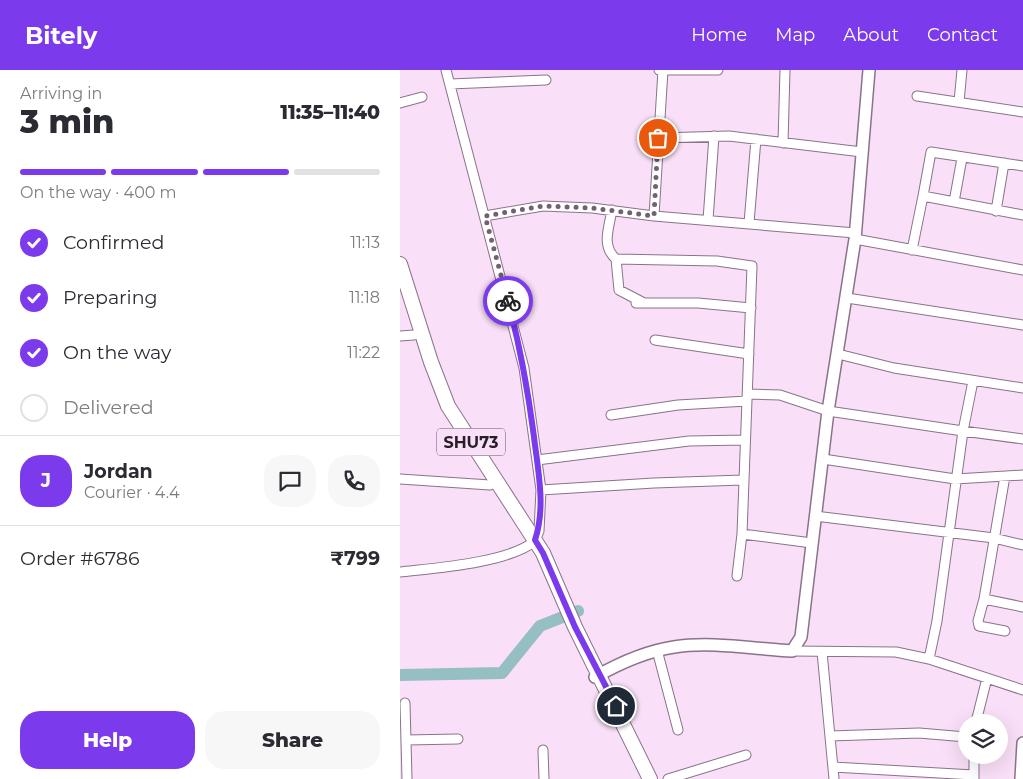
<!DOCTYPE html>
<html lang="en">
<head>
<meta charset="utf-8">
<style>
	:root { --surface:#fff; --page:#f7f7f7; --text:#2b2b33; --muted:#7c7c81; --line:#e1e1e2; --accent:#7c3aed }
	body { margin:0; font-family:Montserrat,sans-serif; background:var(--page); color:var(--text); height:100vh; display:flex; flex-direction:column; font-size:19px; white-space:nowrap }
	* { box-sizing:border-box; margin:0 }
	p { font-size:16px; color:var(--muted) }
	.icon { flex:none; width:28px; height:28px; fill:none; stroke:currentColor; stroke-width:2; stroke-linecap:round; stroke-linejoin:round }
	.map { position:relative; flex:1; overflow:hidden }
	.drawer { display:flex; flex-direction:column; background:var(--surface); width:400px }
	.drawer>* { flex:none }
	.tools { position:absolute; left:558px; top:644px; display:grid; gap:10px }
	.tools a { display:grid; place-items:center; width:50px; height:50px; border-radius:50%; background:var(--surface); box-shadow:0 5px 20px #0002; font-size:25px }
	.pin { position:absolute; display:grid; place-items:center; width:42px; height:42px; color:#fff; margin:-21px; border:2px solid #fff; border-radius:50%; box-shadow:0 1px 5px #0007 }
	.courier { position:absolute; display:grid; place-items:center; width:50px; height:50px; margin:-25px; border:4px solid #7c3aed; border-radius:50%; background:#fff; color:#222; box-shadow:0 1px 6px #0007 }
	.headline em { font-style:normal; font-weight:800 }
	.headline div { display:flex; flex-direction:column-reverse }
	.headline { display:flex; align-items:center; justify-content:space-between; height:85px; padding:0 20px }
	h1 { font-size:32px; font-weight:800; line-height:38px }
	.bar { display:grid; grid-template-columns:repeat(4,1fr); gap:8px 5px; align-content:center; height:60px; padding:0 20px }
	.bar i { height:6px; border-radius:4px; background:var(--line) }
	.bar .current { background:var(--accent) }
	.bar p { grid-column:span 4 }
	.line { display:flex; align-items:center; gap:12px; padding:0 20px; border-top:1px solid var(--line) }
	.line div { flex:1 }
	.round { display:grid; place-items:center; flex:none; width:52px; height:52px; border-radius:20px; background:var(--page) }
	ol { padding:0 20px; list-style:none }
	li { display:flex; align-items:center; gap:15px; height:55px }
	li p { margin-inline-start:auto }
	li .icon { padding:5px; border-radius:50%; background:var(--accent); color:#fff; stroke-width:4 }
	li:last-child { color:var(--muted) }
	li i { width:28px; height:28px; border:2px solid var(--line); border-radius:50% }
	.action { display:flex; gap:10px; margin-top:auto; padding:10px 20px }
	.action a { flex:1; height:58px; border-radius:20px; background:var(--accent); color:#fff; font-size:20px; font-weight:800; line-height:58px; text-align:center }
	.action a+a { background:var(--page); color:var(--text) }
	header { display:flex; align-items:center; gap:30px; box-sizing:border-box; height:70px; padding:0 25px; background:var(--accent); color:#fff }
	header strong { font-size:24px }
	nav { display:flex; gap:28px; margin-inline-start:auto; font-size:18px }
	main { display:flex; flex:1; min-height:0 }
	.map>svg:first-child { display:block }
</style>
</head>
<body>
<header>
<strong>Bitely</strong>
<nav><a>Home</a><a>Map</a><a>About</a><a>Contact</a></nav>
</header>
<main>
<section class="drawer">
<div class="headline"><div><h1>3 min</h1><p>Arriving in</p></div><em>11:35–11:40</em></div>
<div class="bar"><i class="current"></i><i class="current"></i><i class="current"></i><i></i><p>On the way · 400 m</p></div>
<ol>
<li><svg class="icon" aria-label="check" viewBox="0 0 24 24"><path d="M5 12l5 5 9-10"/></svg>Confirmed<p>11:13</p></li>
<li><svg class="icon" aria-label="check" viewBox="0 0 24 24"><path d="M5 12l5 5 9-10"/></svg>Preparing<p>11:18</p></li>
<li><svg class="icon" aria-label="check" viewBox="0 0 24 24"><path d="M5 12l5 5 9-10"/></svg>On the way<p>11:22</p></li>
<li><i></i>Delivered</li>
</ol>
<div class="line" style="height:90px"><b class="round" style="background:var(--accent);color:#fff">J</b><div><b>Jordan</b><p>Courier · 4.4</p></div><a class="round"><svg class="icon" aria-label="chat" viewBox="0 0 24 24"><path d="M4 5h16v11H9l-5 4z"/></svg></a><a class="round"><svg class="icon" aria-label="phone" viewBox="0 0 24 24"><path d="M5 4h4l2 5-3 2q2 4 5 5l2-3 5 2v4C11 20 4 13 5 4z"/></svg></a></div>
<div class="line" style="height:65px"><div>Order #6786</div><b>₹799</b></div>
<div class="action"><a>Help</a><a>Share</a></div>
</section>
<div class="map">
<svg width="623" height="709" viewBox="0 0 623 709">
	<rect width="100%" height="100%" fill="#f9dff7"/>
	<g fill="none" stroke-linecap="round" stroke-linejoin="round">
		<path stroke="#95bfc2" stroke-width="12" d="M0 605 102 603 140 556 178 541"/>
		<g stroke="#8a7389" stroke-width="11">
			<path id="minor" d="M259 0H318
				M50 14 146 10
				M517 26 623 42
				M559 32 562 0
				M0 33 22 27
				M258 68 329 66 462 82
				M383 73 385 0
				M623 96 531 82 523 126 623 145
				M554 132 562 88
				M212 140C209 158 201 176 216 189L317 191 352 196 342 464 412 473
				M596 141 604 93
				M85 146 143 136 192 138 254 146 455 163
				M254 146 263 0
				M308 150 314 66
				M349 153 356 69
				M455 169 623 200
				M512 180 523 126
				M216 189 219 220 244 233
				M447 228 623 255
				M236 233H298L351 238
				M0 266 14 265
				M255 270 349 284
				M438 284 494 298 623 318
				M573 311 563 361 623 369
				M348 324 380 325 428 341 563 361 537 551 529 589
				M211 345 278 335 347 331
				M423 389 555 409 623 405
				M137 390 289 371 345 370
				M0 409 90 415
				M141 420 254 413 343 410
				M415 446 594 468 623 475
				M0 502C35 498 108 493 135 471L139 461 141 420 124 298 46 0
				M337 506 342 464
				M584 529 623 537
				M605 561 579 556 578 551 584 529 605 406
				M257 580 278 660
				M392 581 496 582 529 589 623 620
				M422 582 434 709
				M5 633 7 709
				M576 652 587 608
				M430 666 519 663 566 667
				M6 670 58 669
				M143 680 144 709
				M574 685V709
				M433 697 574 705
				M268 709 346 685"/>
		</g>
		<g stroke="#8a7389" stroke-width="14">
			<path id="tertiary" d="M195 607C218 594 247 581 274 577 311 571 354 579 392 581L401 567 428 341 455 169 469 0
				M621 709 623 673"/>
		</g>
		<g stroke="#8a7389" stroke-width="16">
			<path id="primary" d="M0 194 31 292 48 336 143 483 175 557 250 709"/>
		</g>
		<use href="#minor" stroke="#fff" stroke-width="9"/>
		<use href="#tertiary" stroke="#fff" stroke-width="11"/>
		<use href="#primary" stroke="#fff" stroke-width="14"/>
	</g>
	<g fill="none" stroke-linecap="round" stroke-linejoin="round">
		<path stroke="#706270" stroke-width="5" stroke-dasharray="0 9" d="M108 231 85 146 143 136 192 138 254 146 258 68"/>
		<path stroke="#7c3aed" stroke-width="6" d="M108 231C120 276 128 321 134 367 138 401 146 437 135 470L143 483 175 557 216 636"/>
	</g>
	<g text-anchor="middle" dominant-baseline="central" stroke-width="5" stroke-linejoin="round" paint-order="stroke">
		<rect fill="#f9dff7" stroke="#665865" stroke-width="1" x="37" y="358.5" width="68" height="27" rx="4"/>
		<g font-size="16" font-weight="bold" fill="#271e27">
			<text x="71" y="372">SHU73</text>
		</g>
	</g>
</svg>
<div class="tools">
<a><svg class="icon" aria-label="layers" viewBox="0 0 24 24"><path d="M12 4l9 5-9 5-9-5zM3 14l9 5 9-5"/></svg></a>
</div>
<div class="pin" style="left:258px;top:68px;background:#ea580c"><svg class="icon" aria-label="bag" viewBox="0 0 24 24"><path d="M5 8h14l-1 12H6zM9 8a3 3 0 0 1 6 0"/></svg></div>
<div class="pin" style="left:216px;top:636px;background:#1f2937"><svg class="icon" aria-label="home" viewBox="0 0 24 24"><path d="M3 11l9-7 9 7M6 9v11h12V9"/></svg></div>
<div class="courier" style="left:108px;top:231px"><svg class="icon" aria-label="bike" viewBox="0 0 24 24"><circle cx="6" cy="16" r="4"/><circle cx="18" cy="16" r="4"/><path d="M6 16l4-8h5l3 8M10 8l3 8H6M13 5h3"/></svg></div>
</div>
</main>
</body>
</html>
